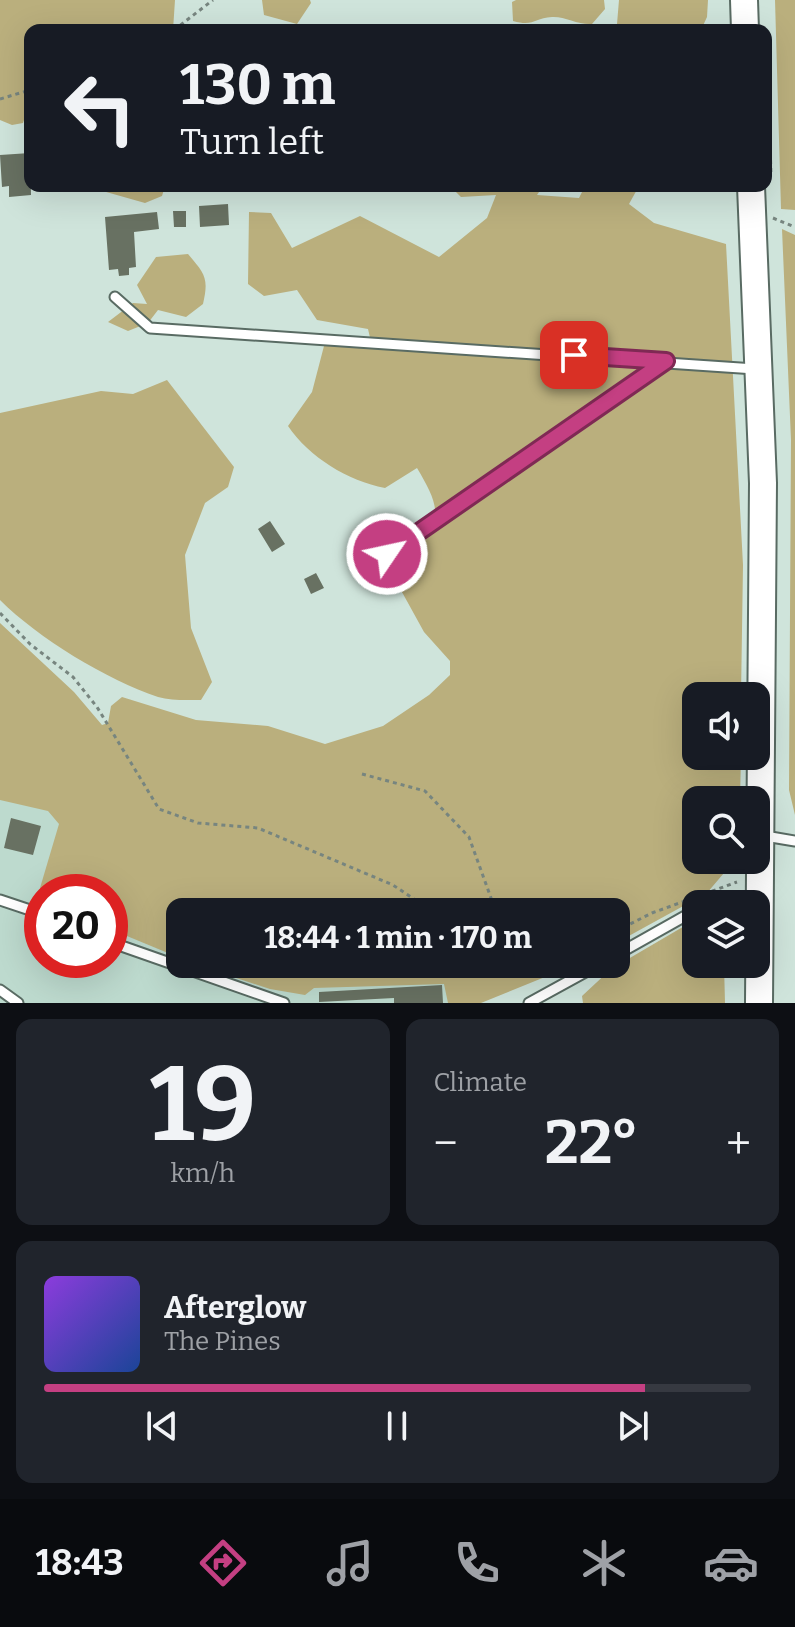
<!DOCTYPE html>
<html lang="en">
<head>
<meta charset="utf-8">
<style>
	body { margin:0; font-family:Bitter,serif; background:#20242c; color:#f1f3f6; height:100vh; display:flex; flex-direction:column; font-size:30px; white-space:nowrap }
	* { box-sizing:border-box; margin:0 }
	p { font-size:26px; color:#9ea1a6 }
	.icon { flex:none; width:44px; height:44px; fill:none; stroke:currentColor; stroke-width:2; stroke-linecap:round; stroke-linejoin:round }
	.map { position:relative; height:1003px; overflow:hidden }
	.side { display:flex; flex-direction:column; gap:16px; padding:16px; background:#0d0f14; flex:1 }
	.side>* { flex:none }
	.banner { position:absolute; left:24px; top:24px; width:748px; height:168px; border-radius:16px; box-shadow:0 8px 32px #0002; background:#171b24; color:#f1f3f6; overflow:hidden }
	.buttons { position:absolute; left:682px; top:682px; display:grid; gap:16px }
	.buttons a { display:grid; place-items:center; width:88px; height:88px; border-radius:16px; background:#171b24; box-shadow:0 8px 32px #0002; font-size:40px }
	.speed { position:absolute; left:24px; top:874px; display:flex; gap:16px; font-size:40px; font-weight:700; text-align:center }
	.speed>* { display:grid; place-content:center; width:104px; height:104px; border-radius:50%; background:#171b24; box-shadow:0 8px 32px #0002; line-height:1 }
	.speed .limit { border:12px solid #d22; background:#fff; color:#111 }
	.pin { position:absolute; display:grid; place-items:center; width:68px; height:68px; color:#fff; margin:-34px; border-radius:16px; box-shadow:0 4px 12px #0006 }
	.me { position:absolute; width:88px; margin:-44px; rotate:56deg; stroke-linejoin:round; filter:drop-shadow(0 0 6px #0008) }
	.turn { display:flex; align-items:center; gap:28px; height:168px; padding:0 24px; font-size:36px }
	.turn .icon { width:104px; height:104px; stroke-width:2.5 }
	.turn b { display:block; font-size:56px; line-height:68px }
	.big { font-size:60px; font-weight:700; line-height:1.1 }
	.side .card { flex:1; display:flex; flex-direction:column; justify-content:center; gap:12px; min-width:0; padding:0 28px; border-radius:16px; background:#20242c }
	.side .dial { align-items:center; gap:0 }
	.dial b { font-size:104px; line-height:1 }
	.song { display:flex; align-items:center; gap:24px }
	.cover { width:96px; height:96px; border-radius:12px; background:linear-gradient(135deg,hsl(270 70% 55%),hsl(220 70% 35%)) }
	.played { height:8px; border-radius:4px; background:linear-gradient(90deg,#c43f82 85%,#363941 85%) }
	.keys { display:flex; justify-content:space-around; direction:ltr }
	.heat { display:flex; justify-content:space-between; align-items:center; font-size:44px; direction:ltr }
	.side .tiles { flex:1; display:grid; gap:16px; grid-template-columns:1fr 1fr }
	.card:last-child { grid-column:span 2 }
	.trip { position:absolute; left:166px; top:898px; width:464px; height:80px; border-radius:16px; background:#171b24; box-shadow:0 8px 32px #0002; font-weight:700; line-height:80px; text-align:center }
	.dock { display:flex; height:128px; justify-content:space-around; align-items:center; background:#090b0e; color:#9ea1a6 }
	.dock .icon { width:56px; height:56px }
	.dock .active { color:#c43f82 }
	.dock b { font-size:36px; color:#f1f3f6 }
	.map>svg:first-child { display:block }
	.built { fill:#bddace }
	.green { fill:#baaf7d }
	.building { fill:#687162 }
	.lines { fill:none; stroke-linecap:round; stroke-linejoin:round }
	.lane-casing { stroke:#596b63; stroke-width:13 }
	.secondary-casing { stroke:#596b63; stroke-width:30 }
	.path { stroke:#77857f; stroke-width:3; stroke-dasharray:4 4; stroke-linecap:butt }
	.lane { stroke:#fff; stroke-width:9 }
	.secondary { stroke:#fff; stroke-width:26 }
	.route-casing { stroke:#7f2954; stroke-width:20 }
	.route { stroke:#c43f82; stroke-width:14 }
</style>
</head>
<body>
<div class="map">
<svg width="795" height="1003" viewBox="0 0 795 1003">
	<rect width="100%" height="100%" fill="#cfe4db"/>
	<!-- built -->
	<path class="built" d="M0 788 75 807 42 892V960H110V920L180 948V964L445 969 451 1003H0Z"/>
	<!-- green -->
	<path class="green" d="M0 0H175L173 30H30V102L23 123 12 125 0 120Z
		M262 0H310L311 3 297 24 264 15Z
		M516 0H604L605 9 592 24C578 25 564 16 552 17 534 18 534 27 513 21L512 2Z
		M619 0H708L707 17 701 30H612L617 24Z
		M775 0H795V210L781 209Z
		M85 186H165L162 196 145 203Z
		M450 186H543L537 195 579 198 585 186H639L629 204 654 223 726 244 743 565 741 696H696V756H741L740 800H696V860H735L707 893 616 943V912H180V958L110 929V892L42 893 40 888 59 824 48 811 0 800V623L74 692 102 725 108 723 111 706 122 697 196 720 268 726 325 744 383 726 429 695 450 675V661L424 632 397 583 404 550C448 526 439 505 417 468L385 488C348 481 309 457 288 426L312 392 324 346 338 338 371 342 368 329 317 320 297 290 264 296 248 284 249 212 271 213 292 248 360 216 439 257 487 218 496 195 461 197Z
		M782 229 795 235V815L789 790 791 440Z
		M188 254C205 274 209 278 203 304L186 317 158 310 148 323 128 331 108 322 133 303 147 304 137 285 156 257Z
		M167 380 234 467 228 487 205 503 185 555 191 628 212 682 201 700C188 700 171 701 158 697 107 680 38 638 0 600V413L101 391 133 394Z
		M693 921 696 923V964H724L725 1003H583L582 996 611 969Z
		M194 964H577L481 1003H448L444 984 314 988 305 995 270 989Z"/>
	<!-- building -->
	<path class="building" d="M30 153 31 195 9 197V186L2 187 0 155Z
		M228 204 229 225 200 227 199 206Z
		M173 211H186V227H174Z
		M157 212 159 229 134 232 136 267 129 268V275L119 276 118 269 109 270 105 217Z
		M270 521 285 544 272 552 258 529Z
		M316 573 324 588 311 594 304 579Z
		M11 818 41 826 33 855 4 848Z
		M442 985 443 1003H394V998L319 1002V992Z"/>
	<g class="lines">
		<!-- lane casing -->
		<g class="lane-casing">
			<path id="lane" d="M115 297 150 328 755 369
				M387 554 666 361
				M765 836 795 841
				M0 900 42 914
				M110 942 284 1003
				M616 955 687 915 696 914
				M0 990 18 1003
				M529 1003 600 964"/>
		</g>
		<!-- secondary casing -->
		<g class="secondary-casing">
			<path id="secondary" d="M744 0 745 30
				M751 186 763 483 759 1003"/>
		</g>
		<!-- path -->
		<path class="path" d="M174 30 213 0
			M767 32 771 176
			M0 99 30 90
			M773 218 795 227
			M0 613 30 644 73 677 97 707 159 809 198 823 258 828 393 885 433 912
			M362 774 425 791 469 837 496 912
			M616 931 652 913 737 882
			M532 964H538"/>
		<!-- lane -->
		<use href="#lane" class="lane"/>
		<!-- secondary -->
		<use href="#secondary" class="secondary"/>
	</g>
	<g class="lines">
		<!-- route casing -->
		<g class="route-casing">
			<path id="route" d="M387 554 666 361 574 355"/>
		</g>
		<!-- route -->
		<use href="#route" class="route"/>
	</g>
</svg>
<div class="buttons">
<a><svg class="icon" aria-label="sound" viewBox="0 0 24 24"><path d="M4 9h4l5-4v14l-5-4H4zM17 9q2 3 0 6"/></svg></a>
<a><svg class="icon" aria-label="search" viewBox="0 0 24 24"><circle cx="10" cy="10" r="6"/><path d="M15 15l6 6"/></svg></a>
<a><svg class="icon" aria-label="layers" viewBox="0 0 24 24"><path d="M12 4l9 5-9 5-9-5zM3 14l9 5 9-5"/></svg></a>
</div>
<div class="speed"><div class="limit">20</div></div>
<div class="pin" style="left:574px;top:355px;background:#d93025"><svg class="icon" aria-label="arrive" viewBox="0 0 24 24"><path d="M6 21V4h12l-3 4 3 4H6"/></svg></div>
<svg class="me" style="left:387px;top:554px" viewBox="-20 -20 40 40"><circle r="17" fill="#c43f82" stroke="#fff" stroke-width="3"/><path d="M0-11L8 9 0 5-8 9z" fill="#fff"/></svg>
<div class="trip">18:44 · 1 min · 170 m</div>
<div class="banner">
<div class="turn"><svg class="icon" aria-label="left" viewBox="0 0 24 24"><path d="M17 20v-9H6M10 6l-5 5 5 5"/></svg><div><b>130 m</b>Turn left</div></div>
</div>
</div>
<section class="side">
<div class="tiles">
<div class="card dial"><b>19</b><p>km/h</p></div>
<div class="card"><p>Climate</p>
<div class="heat"><a>−</a><b class="big">22°</b><a>+</a></div>
</div>
<div class="card">
<div class="song"><i class="cover"></i><div><b>Afterglow</b><p>The Pines</p></div></div>
<div class="played"></div>
<div class="keys"><svg class="icon" aria-label="previous" viewBox="0 0 24 24"><path d="M18 5L8 12l10 7zM5 5v14"/></svg><svg class="icon" aria-label="pause" viewBox="0 0 24 24"><path d="M8 5v14M16 5v14"/></svg><svg class="icon" aria-label="next" viewBox="0 0 24 24"><path d="M6 5l10 7-10 7zM19 5v14"/></svg></div>
</div>
</div>
</section>
<nav class="dock">
<b>18:43</b>
<svg class="icon active" aria-label="directions" viewBox="0 0 24 24"><path d="M12 3l9 9-9 9-9-9zM9 14v-3h6M13 9l2 2-2 2"/></svg>
<svg class="icon" aria-label="music" viewBox="0 0 24 24"><path d="M9 18V5l10-2v13"/><circle cx="6" cy="18" r="3"/><circle cx="16" cy="16" r="3"/></svg>
<svg class="icon" aria-label="phone" viewBox="0 0 24 24"><path d="M5 4h4l2 5-3 2q2 4 5 5l2-3 5 2v4C11 20 4 13 5 4z"/></svg>
<svg class="icon" aria-label="climate" viewBox="0 0 24 24"><path d="M12 3v18M4 7l16 10M4 17L20 7"/></svg>
<svg class="icon" aria-label="car" viewBox="0 0 24 24"><path d="M5 17H2v-5l4-1 3-4h7l3 4 3 1v5h-3M9 17h6M6 11h13"/><circle cx="7" cy="17" r="2"/><circle cx="17" cy="17" r="2"/></svg>
</nav>
</body>
</html>
